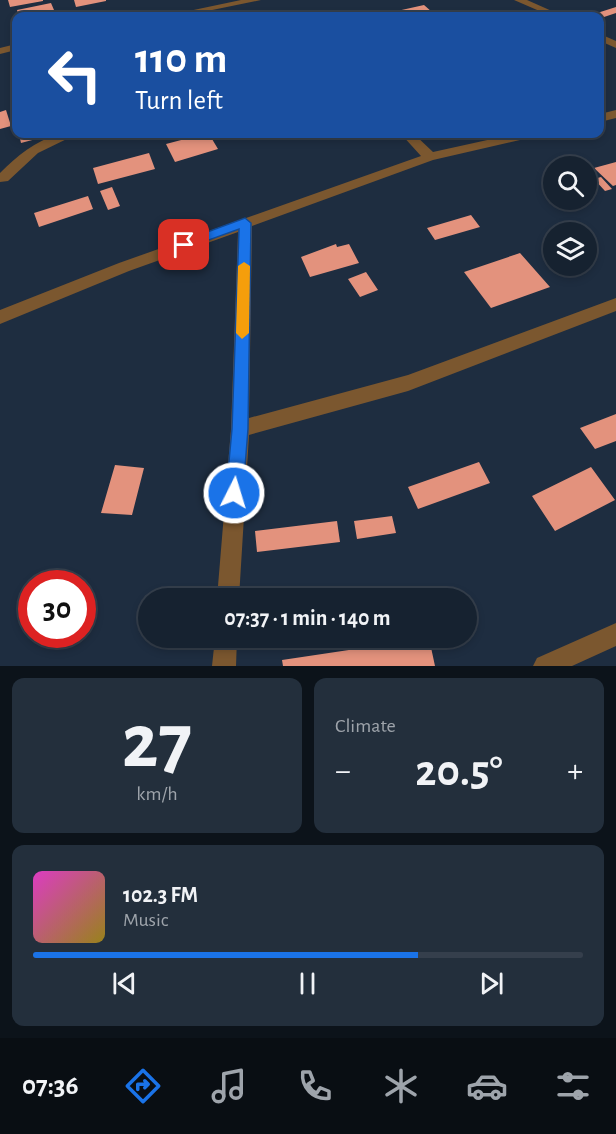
<!DOCTYPE html>
<html lang="en">
<head>
<meta charset="utf-8">
<style>
	body { margin:0; font-family:"Alegreya Sans",sans-serif; background:#232f3c; color:#f1f3f6; height:100vh; display:flex; flex-direction:column; font-size:22px; white-space:nowrap }
	* { box-sizing:border-box; margin:0 }
	p { font-size:20px; color:#9ea4ab }
	.icon { flex:none; width:33px; height:33px; fill:none; stroke:currentColor; stroke-width:2; stroke-linecap:round; stroke-linejoin:round }
	.map { position:relative; height:666px; overflow:hidden }
	.drawer { display:flex; flex-direction:column; gap:12px; padding:12px; background:#0c131a; flex:1 }
	.drawer>* { flex:none }
	.top-card { position:absolute; left:12px; top:12px; width:592px; height:126px; border-radius:12px; box-shadow:0 3px 9px #0003,0 0 0 2px #353f4c; background:#1a4fa0; color:#fff; overflow:hidden }
	.fabs { position:absolute; left:543px; top:156px; display:grid; gap:12px }
	.fabs a { display:grid; place-items:center; width:54px; height:54px; border-radius:50%; background:#162230; box-shadow:0 3px 9px #0003,0 0 0 2px #353f4c; font-size:30px }
	.speed { position:absolute; left:18px; top:570px; display:flex; gap:12px; font-size:30px; font-weight:700; text-align:center }
	.speed>* { display:grid; place-content:center; width:78px; height:78px; border-radius:50%; background:#162230; box-shadow:0 3px 9px #0003,0 0 0 2px #353f4c; line-height:1 }
	.speed .limit { border:9px solid #d22; background:#fff; color:#111 }
	.pin { position:absolute; display:grid; place-items:center; width:51px; height:51px; color:#fff; margin:-26px; border-radius:12px; box-shadow:0 3px 9px #0006 }
	.me { position:absolute; width:66px; margin:-33px; rotate:5deg; stroke-linejoin:round; filter:drop-shadow(0 0 4px #0008) }
	.turn { display:flex; align-items:center; gap:21px; height:126px; padding:0 24px; font-size:27px }
	.turn .icon { width:78px; height:78px; stroke-width:2.5 }
	.turn b { display:block; font-size:42px; line-height:51px }
	.big { font-size:45px; font-weight:700; line-height:1.1 }
	.drawer .tile { flex:1; display:flex; flex-direction:column; justify-content:center; gap:9px; min-width:0; padding:0 21px; border-radius:12px; background:#232f3c }
	.drawer .dial { align-items:center; gap:0 }
	.dial b { font-size:78px; line-height:1 }
	.song { display:flex; align-items:center; gap:18px }
	.cover { width:72px; height:72px; border-radius:9px; background:linear-gradient(135deg,hsl(310 70% 55%),hsl(50 70% 35%)) }
	.played { height:6px; border-radius:3px; background:linear-gradient(90deg,#1a73e8 70%,#353f4c 70%) }
	.keys { display:flex; justify-content:space-around; direction:ltr }
	.heat { display:flex; justify-content:space-between; align-items:center; font-size:33px; direction:ltr }
	.drawer .tiles { flex:1; display:grid; gap:12px; grid-template-columns:1fr 1fr }
	.tile:last-child { grid-column:span 2 }
	.trip { position:absolute; left:138px; top:588px; width:339px; height:60px; border-radius:30px; background:#162230; box-shadow:0 3px 9px #0003,0 0 0 2px #353f4c; font-weight:700; line-height:60px; text-align:center }
	.tab-bar { display:flex; height:96px; justify-content:space-around; align-items:center; background:#090e13; color:#9ea4ab }
	.tab-bar .icon { width:42px; height:42px }
	.tab-bar .on { color:#1a73e8 }
	.tab-bar b { font-size:27px; color:#f1f3f6 }
	.map>svg:first-child { display:block }
	.building { fill:#e3927d }
	.lines { fill:none; stroke-linecap:round; stroke-linejoin:round }
	.minor { fill:#7b572f; fill-rule:evenodd }
	.route { fill:#1a73e8; stroke:#114b97; stroke-width:1.5 }
	.slow { fill:#f59e0b }
</style>
</head>
<body>
<div class="map">
<svg width="616" height="666" viewBox="0 0 616 666">
	<rect width="100%" height="100%" fill="#1e2d40"/>
	<!-- building -->
	<path class="building" d="M8 0H43V1L10 7Z
		M74 0H106V1L76 7Z
		M51 3 54 10 19 16 17 10Z
		M424 5 432 12 403 16 397 11Z
		M616 7V13L601 18 594 14Z
		M6 110 11 126 0 129V112Z
		M19 134H55L21 143Z
		M204 134H209L218 149 175 162 166 144Z
		M149 153 155 169 98 184 93 168Z
		M616 162V185L613 186 594 168Z
		M601 177 612 189 605 191 594 179Z
		M112 187 120 206 108 210 100 191Z
		M88 196 93 209 39 227 34 213Z
		M471 215 480 227 435 240 427 228Z
		M336 244 337 247 349 244 359 263 310 277 301 257Z
		M520 253 550 287 491 308 464 272Z
		M366 272 378 290 360 297 348 279Z
		M616 414V441L595 449 580 428Z
		M479 462 490 483 418 509 408 487Z
		M115 465 144 468 132 515 101 513Z
		M591 467 615 500 555 531 532 496Z
		M392 516 396 533 357 539 354 521Z
		M337 521 340 542 257 552 255 531Z
		M429 638 435 666H283L282 660Z"/>
	<g class="lines">
		<!-- minor -->
		<path class="minor" d="M241 0H261L183 16H165Z
			M514 0H527L563 16H551Z
			M600 34 616 41V48L600 41Z
			M16 44V50L0 54V48Z
			M616 110V118L600 122V114Z
			M59 134H77L38 153 8 181 0 182V173C17 156 35 141 59 134Z
			M401 134H414L433 152 514 134H535L533 137 433 160 252 226 249 418 408 375 616 298V311L408 391 249 435 239 598H217L231 429 238 232 129 271 0 324V310L119 263 421 156Z
			M616 623V646L572 666H533L537 658Z
			M215 638H237L236 666H212Z"/>
	</g>
	<!-- route -->
	<path class="route" d="M245 218 251 223 248 429 243 493 240 499 234 501 228 499 226 493 232 429 239 229 184 249 178 245 180 242Z"/>
	<!-- slow -->
	<path class="slow" d="M244 262 250 266 249 333 242 339 236 333 238 266Z"/>
</svg>
<div class="fabs">
<a><svg class="icon" aria-label="search" viewBox="0 0 24 24"><circle cx="10" cy="10" r="6"/><path d="M15 15l6 6"/></svg></a>
<a><svg class="icon" aria-label="layers" viewBox="0 0 24 24"><path d="M12 4l9 5-9 5-9-5zM3 14l9 5 9-5"/></svg></a>
</div>
<div class="speed"><div class="limit">30</div></div>
<div class="pin" style="left:184px;top:245px;background:#d93025"><svg class="icon" aria-label="arrive" viewBox="0 0 24 24"><path d="M6 21V4h12l-3 4 3 4H6"/></svg></div>
<svg class="me" style="left:234px;top:493px" viewBox="-20 -20 40 40"><circle r="17" fill="#1a73e8" stroke="#fff" stroke-width="3"/><path d="M0-11L8 9 0 5-8 9z" fill="#fff"/></svg>
<div class="trip">07:37 · 1 min · 140 m</div>
<div class="top-card">
<div class="turn"><svg class="icon" aria-label="left" viewBox="0 0 24 24"><path d="M17 20v-9H6M10 6l-5 5 5 5"/></svg><div><b>110 m</b>Turn left</div></div>
</div>
</div>
<section class="drawer">
<div class="tiles">
<div class="tile dial"><b>27</b><p>km/h</p></div>
<div class="tile"><p>Climate</p>
<div class="heat"><a>−</a><b class="big">20.5°</b><a>+</a></div>
</div>
<div class="tile">
<div class="song"><i class="cover"></i><div><b>102.3 FM</b><p>Music</p></div></div>
<div class="played"></div>
<div class="keys"><svg class="icon" aria-label="previous" viewBox="0 0 24 24"><path d="M18 5L8 12l10 7zM5 5v14"/></svg><svg class="icon" aria-label="pause" viewBox="0 0 24 24"><path d="M8 5v14M16 5v14"/></svg><svg class="icon" aria-label="next" viewBox="0 0 24 24"><path d="M6 5l10 7-10 7zM19 5v14"/></svg></div>
</div>
</div>
</section>
<nav class="tab-bar">
<b>07:36</b>
<svg class="icon on" aria-label="directions" viewBox="0 0 24 24"><path d="M12 3l9 9-9 9-9-9zM9 14v-3h6M13 9l2 2-2 2"/></svg>
<svg class="icon" aria-label="music" viewBox="0 0 24 24"><path d="M9 18V5l10-2v13"/><circle cx="6" cy="18" r="3"/><circle cx="16" cy="16" r="3"/></svg>
<svg class="icon" aria-label="phone" viewBox="0 0 24 24"><path d="M5 4h4l2 5-3 2q2 4 5 5l2-3 5 2v4C11 20 4 13 5 4z"/></svg>
<svg class="icon" aria-label="climate" viewBox="0 0 24 24"><path d="M12 3v18M4 7l16 10M4 17L20 7"/></svg>
<svg class="icon" aria-label="car" viewBox="0 0 24 24"><path d="M5 17H2v-5l4-1 3-4h7l3 4 3 1v5h-3M9 17h6M6 11h13"/><circle cx="7" cy="17" r="2"/><circle cx="17" cy="17" r="2"/></svg>
<svg class="icon" aria-label="filters" viewBox="0 0 24 24"><path d="M4 7h16M4 17h16"/><circle cx="9" cy="7" r="2"/><circle cx="15" cy="17" r="2"/></svg>
</nav>
</body>
</html>
